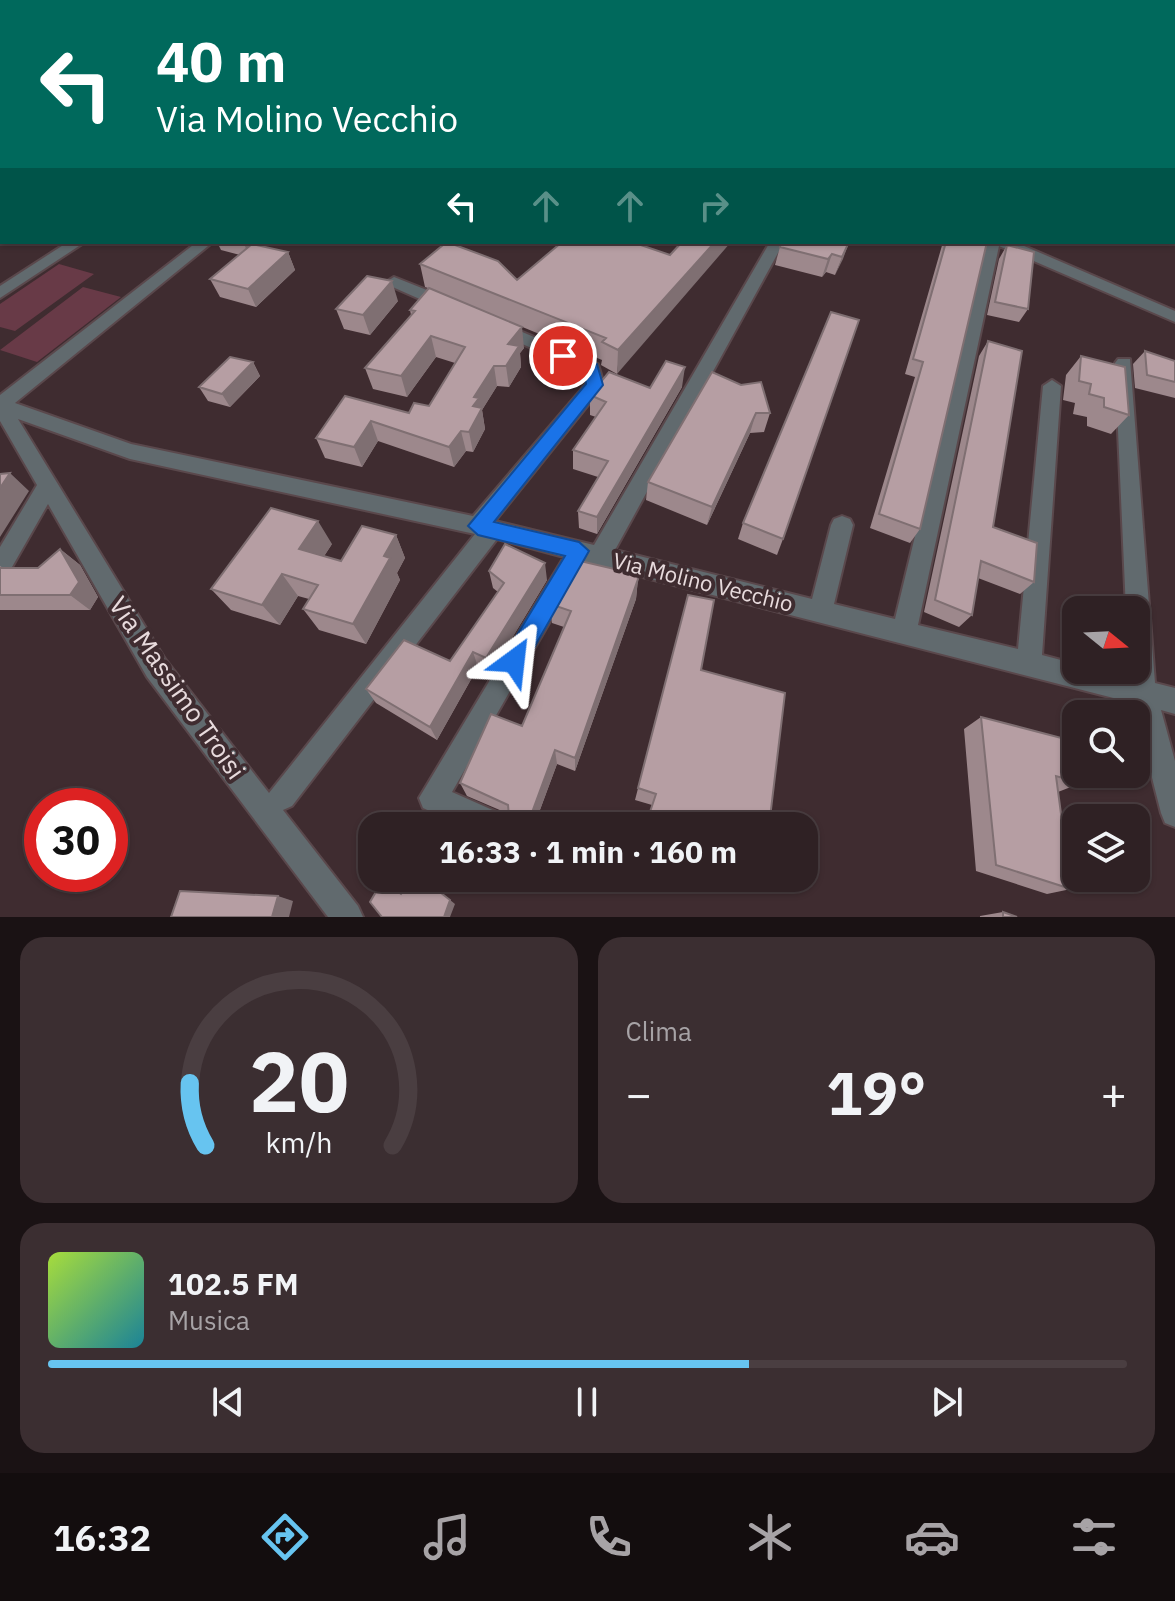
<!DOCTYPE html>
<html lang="it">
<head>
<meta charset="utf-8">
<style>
	body { margin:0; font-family:"IBM Plex Sans",sans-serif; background:#3b2e31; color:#f1f3f6; height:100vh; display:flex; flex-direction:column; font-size:30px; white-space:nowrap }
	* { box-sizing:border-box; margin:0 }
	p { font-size:26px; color:#a7a3a6 }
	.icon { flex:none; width:44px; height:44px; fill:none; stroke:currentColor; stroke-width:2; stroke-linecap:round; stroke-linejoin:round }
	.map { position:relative; height:917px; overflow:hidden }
	.side { display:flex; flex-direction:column; gap:20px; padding:20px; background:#1a1214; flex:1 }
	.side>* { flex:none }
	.banner { position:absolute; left:0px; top:0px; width:1176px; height:244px; box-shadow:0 2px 6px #0004,0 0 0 2px #4a3e41; background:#00695c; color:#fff; overflow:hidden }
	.needle { width:52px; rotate:108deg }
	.buttons { position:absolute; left:1062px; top:596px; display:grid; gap:16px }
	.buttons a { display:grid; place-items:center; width:88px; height:88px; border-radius:16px; background:#2f2124; box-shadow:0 2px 6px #0004,0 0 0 2px #4a3e41; font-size:40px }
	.speed { position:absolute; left:24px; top:788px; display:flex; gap:16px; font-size:40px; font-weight:700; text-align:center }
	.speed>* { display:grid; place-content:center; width:104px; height:104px; border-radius:50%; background:#2f2124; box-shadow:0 2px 6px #0004,0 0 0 2px #4a3e41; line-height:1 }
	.speed .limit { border:12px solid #d22; background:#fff; color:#111 }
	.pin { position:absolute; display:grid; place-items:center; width:68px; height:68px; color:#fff; margin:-34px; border:4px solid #fff; border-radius:50%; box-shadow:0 2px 8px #0007 }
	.me { position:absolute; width:88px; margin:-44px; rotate:30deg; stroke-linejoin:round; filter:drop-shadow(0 0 6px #0008) }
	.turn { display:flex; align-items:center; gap:28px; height:168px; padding:0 24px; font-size:36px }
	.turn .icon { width:104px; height:104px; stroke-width:2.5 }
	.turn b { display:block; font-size:56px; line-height:68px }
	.lanes { display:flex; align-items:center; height:76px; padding:0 24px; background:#0003; justify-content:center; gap:40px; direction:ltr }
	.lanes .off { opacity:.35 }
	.big { font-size:60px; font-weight:700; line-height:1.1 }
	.side .widget { flex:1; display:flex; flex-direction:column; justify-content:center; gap:12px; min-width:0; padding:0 28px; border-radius:24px; background:#3b2e31 }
	.side .dial { align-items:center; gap:0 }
	.dial svg { height:208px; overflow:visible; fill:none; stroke:#4a3e41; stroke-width:7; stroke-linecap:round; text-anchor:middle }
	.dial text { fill:#f1f3f6; stroke:none }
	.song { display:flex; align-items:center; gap:24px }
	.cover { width:96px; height:96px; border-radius:12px; background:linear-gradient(135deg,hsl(80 70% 55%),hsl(190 70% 35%)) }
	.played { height:8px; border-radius:4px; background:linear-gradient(90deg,#67c4f0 65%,#4a3e41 65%) }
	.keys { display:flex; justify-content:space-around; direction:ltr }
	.heat { display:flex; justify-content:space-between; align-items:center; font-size:44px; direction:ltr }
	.side .tiles { flex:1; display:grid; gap:20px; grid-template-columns:1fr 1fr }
	.widget:last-child { grid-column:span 2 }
	.trip { position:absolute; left:358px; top:812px; width:460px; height:80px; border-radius:24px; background:#2f2124; box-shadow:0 2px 6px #0004,0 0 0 2px #4a3e41; font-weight:700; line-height:80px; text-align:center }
	.dock { display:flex; height:128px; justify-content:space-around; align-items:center; background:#130d0e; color:#a7a3a6 }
	.dock .icon { width:56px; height:56px }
	.dock .on { color:#67c4f0 }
	.dock b { font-size:36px; color:#f1f3f6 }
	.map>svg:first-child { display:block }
	.green { fill:#683a47 }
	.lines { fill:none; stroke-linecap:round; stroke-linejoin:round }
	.minor-casing { stroke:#5a484c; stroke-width:4 }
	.minor { fill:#616a6e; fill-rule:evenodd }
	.wall { fill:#9d888c }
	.shaded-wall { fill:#7f6f72 }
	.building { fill:#b69ea3; stroke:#7f6f72; stroke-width:2 }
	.route { fill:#1a73e8; stroke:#114b97; stroke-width:2 }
	.labels { text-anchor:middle; stroke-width:8; stroke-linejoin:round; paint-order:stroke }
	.street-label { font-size:22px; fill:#e8dbdd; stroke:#3f2c30 }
	.near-street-label { font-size:26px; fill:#e8dbdd; stroke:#3f2c30 }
</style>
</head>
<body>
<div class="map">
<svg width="1175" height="917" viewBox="0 0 1175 917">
	<rect width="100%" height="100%" fill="#3f2c30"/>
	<!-- green -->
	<path class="green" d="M59 264 94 274 15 331 0 327V304Z
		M83 287 121 297 37 362 0 350Z"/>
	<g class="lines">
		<!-- minor casing -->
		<g class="minor-casing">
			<path id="minor" d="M2 130V138L0 139V131Z
				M0 197H2L0 206Z
				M68 242H85L0 298V286Z
				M197 242H213L15 403 131 444 473 516 586 384 584 371 495 332V324L501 323 598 364 604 385 495 521 594 545 770 242H784L615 550 812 599 831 525 834 519 842 516 850 519 853 525 834 604 895 619 986 242H1015L1175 311V322L999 246 918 625 1018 649 1043 386 1052 380 1061 386 1042 655 1076 664V670H1102L1129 677V670H1136V610H1126L1115 363 1118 359H1130L1155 683 1175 688V714L1161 710 1175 761V827L1165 823 1161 813 1133 703 584 562 452 792 506 816 511 826H463L423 808 419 798 564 557 497 539 292 806 283 810 358 906 363 917H328L147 677 48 504 8 574 0 577V547L37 485 0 421V395ZM18 419 130 459 475 534 269 793 165 659Z
				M394 277 452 300 454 304 446 309 440 308 388 285 386 282Z"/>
		</g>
		<!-- minor -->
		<use href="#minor" class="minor"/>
	</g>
	<!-- wall -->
	<path class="wall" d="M217 242H266L261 246 288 252 295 270 256 307 220 297 210 279 240 255 221 250Z
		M632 242 617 374 601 365 602 360 501 318 524 348 520 353 521 367 509 387 497 386 482 410 485 429 473 452 466 451 454 467 378 441 362 467 325 458 316 438 345 396 409 413 429 406 455 363 436 357 407 397 373 389 365 368 411 315 410 310 428 288 425 287 420 264 517 280 575 245Z
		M849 242 835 275 826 272 822 277 775 265 780 247Z
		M943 242H987L920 529 910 543 870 528 915 377 905 374Z
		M1007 245 1028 309 1019 322 987 315 999 259Z
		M398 301 370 335 344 329 336 309Z
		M988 341 993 527 1034 582 1020 594 978 578 972 615 959 627 924 612 979 356Z
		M1145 351 1175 361V398L1135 388 1133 364Z
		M1081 356 1129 415 1111 434 1087 426V417L1073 414 1075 403 1063 400 1066 375Z
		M253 362 260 376 230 407 208 401 199 387Z
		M712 372 770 413 764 432 750 433 707 525 646 500 648 482Z
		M682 387 597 534 579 528 578 511 598 477 573 469V450L596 417 590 415V395L650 388Z
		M743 523 783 539 777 555 738 539Z
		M396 535 405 558 397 573 400 580 366 644 319 630 303 609 309 599 298 596 280 625 231 610 211 589 332 544 324 556 341 561Z
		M60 549 80 565 98 597 90 610H0V566L3 568H38Z
		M489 571 547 580 491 673 478 667 437 740 376 703 366 689 450 661 498 592 493 588Z
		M638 579 636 599 575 771 557 764 534 826H499L509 816V814L467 796 460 783 522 726 564 627 552 623 550 604Z
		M688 595 701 670 769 826H663L647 822 652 805 635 800Z
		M981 717 1081 783 1058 792 1071 889 1047 894 976 871 964 729Z
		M501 878H535L530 891Z
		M1003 912 1017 917H980V916Z"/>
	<!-- shaded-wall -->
	<path class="shaded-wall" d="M246 242H266L250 257 244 244Z
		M715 242H731L617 374 618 350Z
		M849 242 843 259 835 275 842 257Z
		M288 252 295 270 256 307 248 289Z
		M832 254 826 272 822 277 828 259Z
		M392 281 398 301 370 335 363 315Z
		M522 327 524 348 520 353 521 367 509 387 506 366 508 344Z
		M431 336 436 357 407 397 401 376Z
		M253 362 260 376 230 407 222 394Z
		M494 366 497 386 482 410 485 429 473 452 469 432 474 397Z
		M685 367 682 387 597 534V517Z
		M756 413 750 433 707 525 712 507Z
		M371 421 378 441 362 467 354 447Z
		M461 431 466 451 454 467 449 447Z
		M10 473 29 491 0 537V488Z
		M318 521 332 544 314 572 299 549Z
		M396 535 405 558 397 573 400 580 366 644 353 624 384 556Z
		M60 549 80 565 98 597 90 610 70 595Z
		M545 563 547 580 491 673 486 658Z
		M282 574 298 596 280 625 262 605Z
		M638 579 636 599 575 771V758Z
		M473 652 478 667 437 740 430 727Z
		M555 750 557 764 534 826H527Z
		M423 878 455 904 450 917H444Z
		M528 878H535L530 891 526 884Z
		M278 896 293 901 289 917H272Z"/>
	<!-- building -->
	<path class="building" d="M562 242 575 245 578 242H632L670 255 682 242H715L618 350 602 342 606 338 420 264 443 245H455L498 261 517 280Z
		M782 242H849L842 257 832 254 828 259 780 247Z
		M946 242H987L920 529 879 514 923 362 913 359Z
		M252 244 288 252 248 289 210 279Z
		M1007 245 1034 252 1028 309 995 302Z
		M367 276 392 281 363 315 336 309Z
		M429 288 522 327 508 344 519 346 506 366H494L474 397 479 398 473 406 482 408 469 432 461 431 449 447 371 421 354 447 316 438 345 396 409 413 414 403 429 406 465 347 431 336 401 376 365 368 415 311 410 310Z
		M831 312 859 320 783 539 743 523Z
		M988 341 1022 351 993 527 1037 543 1034 582 981 561 972 615 935 600Z
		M1145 351 1175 361V382L1147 375Z
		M1081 356 1125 367 1129 415 1104 407V398L1089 394 1091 384 1079 381Z
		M230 357 253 362 222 394 199 387Z
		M666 361 685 367 597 517 578 511 608 461 573 450 606 402 590 395 609 372 650 388Z
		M712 372 741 385 761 382 770 413H756L712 507 648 482Z
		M10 473 0 488V474Z
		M271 508 318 521 299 549 341 561 362 526 396 535 384 556 390 558 353 624 303 609 318 585 282 574 262 605 211 589Z
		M505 544 545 563 486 658 473 652 430 727 366 689 404 640 450 661 504 583 489 571Z
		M60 549 79 582 70 595H0V568H38Z
		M576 560 636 574 638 579 575 758 555 750 527 826H499L502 819 509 816 508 805 460 783 491 714 522 726 571 611 550 604Z
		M688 595 714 600 701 670 785 693 769 826H689L690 821 650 812 656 794 638 788Z
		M981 717 1073 741 1076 758V774H1079L1081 783 1056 776 1071 889 996 865Z
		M415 878H422L450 900 444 917H382L370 902 383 880 401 894Z
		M512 878H528L526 884Z
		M180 891 278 896 272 917H171Z
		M1003 912 1017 917H1003Z"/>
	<!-- sky -->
	<linearGradient id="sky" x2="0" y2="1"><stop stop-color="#23181a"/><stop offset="0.47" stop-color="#524b59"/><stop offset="1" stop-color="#524b59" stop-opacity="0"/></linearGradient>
	<rect width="1175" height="245" fill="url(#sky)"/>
	<!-- route -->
	<path class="route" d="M563 351 597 364 603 385 494 522 579 542 589 551 522 669 514 672 506 669 503 661 506 653 565 556 478 535 468 526 586 384 584 371 558 360V352Z"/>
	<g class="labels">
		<!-- street labels -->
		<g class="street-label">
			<text transform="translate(703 582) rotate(14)" y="8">Via Molino Vecchio</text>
		</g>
		<!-- near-street labels -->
		<g class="near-street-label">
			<text transform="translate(177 688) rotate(55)" y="9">Via Massimo Troisi</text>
		</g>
	</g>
</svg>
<div class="buttons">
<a><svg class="needle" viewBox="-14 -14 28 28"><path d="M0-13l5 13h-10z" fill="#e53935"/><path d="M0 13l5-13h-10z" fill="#a7a3a6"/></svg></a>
<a><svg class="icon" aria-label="search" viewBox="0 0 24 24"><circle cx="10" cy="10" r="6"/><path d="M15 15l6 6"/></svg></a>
<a><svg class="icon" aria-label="layers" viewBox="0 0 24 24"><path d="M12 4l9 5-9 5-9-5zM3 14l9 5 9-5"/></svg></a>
</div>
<div class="speed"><div class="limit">30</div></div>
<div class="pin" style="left:563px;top:356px;background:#d93025"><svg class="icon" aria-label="arrive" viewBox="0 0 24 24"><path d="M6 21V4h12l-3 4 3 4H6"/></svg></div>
<svg class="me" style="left:514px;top:661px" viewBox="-20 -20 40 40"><path d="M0-17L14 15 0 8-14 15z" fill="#1a73e8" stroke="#fff" stroke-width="4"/></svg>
<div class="trip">16:33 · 1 min · 160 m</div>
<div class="banner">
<div class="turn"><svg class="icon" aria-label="left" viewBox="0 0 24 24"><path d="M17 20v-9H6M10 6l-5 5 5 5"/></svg><div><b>40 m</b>Via Molino Vecchio</div></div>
<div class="lanes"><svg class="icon" aria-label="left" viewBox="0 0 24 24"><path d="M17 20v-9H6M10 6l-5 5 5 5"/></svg><svg class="icon off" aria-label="ahead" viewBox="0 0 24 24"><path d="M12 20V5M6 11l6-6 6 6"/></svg><svg class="icon off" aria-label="ahead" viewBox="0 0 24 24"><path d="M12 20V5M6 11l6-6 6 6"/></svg><svg class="icon off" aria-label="right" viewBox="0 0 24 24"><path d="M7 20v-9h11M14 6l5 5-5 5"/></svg></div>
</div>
</div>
<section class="side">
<div class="tiles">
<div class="widget dial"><svg viewBox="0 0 100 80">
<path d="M14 69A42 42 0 1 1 86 69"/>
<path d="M14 69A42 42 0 0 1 8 45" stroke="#67c4f0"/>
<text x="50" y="56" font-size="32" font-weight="700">20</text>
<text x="50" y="72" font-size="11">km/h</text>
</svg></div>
<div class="widget"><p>Clima</p>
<div class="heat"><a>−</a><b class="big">19°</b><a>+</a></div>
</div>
<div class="widget">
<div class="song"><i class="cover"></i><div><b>102.5 FM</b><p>Musica</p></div></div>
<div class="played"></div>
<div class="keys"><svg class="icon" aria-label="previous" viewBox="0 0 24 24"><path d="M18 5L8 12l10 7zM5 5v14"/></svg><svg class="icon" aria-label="pause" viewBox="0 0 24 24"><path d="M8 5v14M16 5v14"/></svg><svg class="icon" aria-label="next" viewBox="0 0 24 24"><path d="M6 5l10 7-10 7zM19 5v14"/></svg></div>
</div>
</div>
</section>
<nav class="dock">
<b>16:32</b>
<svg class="icon on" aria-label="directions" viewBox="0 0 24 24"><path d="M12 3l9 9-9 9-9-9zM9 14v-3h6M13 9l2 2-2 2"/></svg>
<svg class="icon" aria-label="music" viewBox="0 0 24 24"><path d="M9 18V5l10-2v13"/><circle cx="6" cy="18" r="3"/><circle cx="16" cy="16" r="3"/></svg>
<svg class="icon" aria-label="phone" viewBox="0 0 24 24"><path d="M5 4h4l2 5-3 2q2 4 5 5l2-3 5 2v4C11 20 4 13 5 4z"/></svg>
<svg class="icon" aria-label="climate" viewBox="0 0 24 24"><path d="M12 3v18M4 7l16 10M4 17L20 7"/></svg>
<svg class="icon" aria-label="car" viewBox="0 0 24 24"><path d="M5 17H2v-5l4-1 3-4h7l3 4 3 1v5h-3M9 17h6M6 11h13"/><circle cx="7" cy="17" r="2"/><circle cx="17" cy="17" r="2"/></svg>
<svg class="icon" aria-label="filters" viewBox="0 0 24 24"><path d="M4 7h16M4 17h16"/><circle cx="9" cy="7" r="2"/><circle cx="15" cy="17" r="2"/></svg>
</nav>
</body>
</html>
